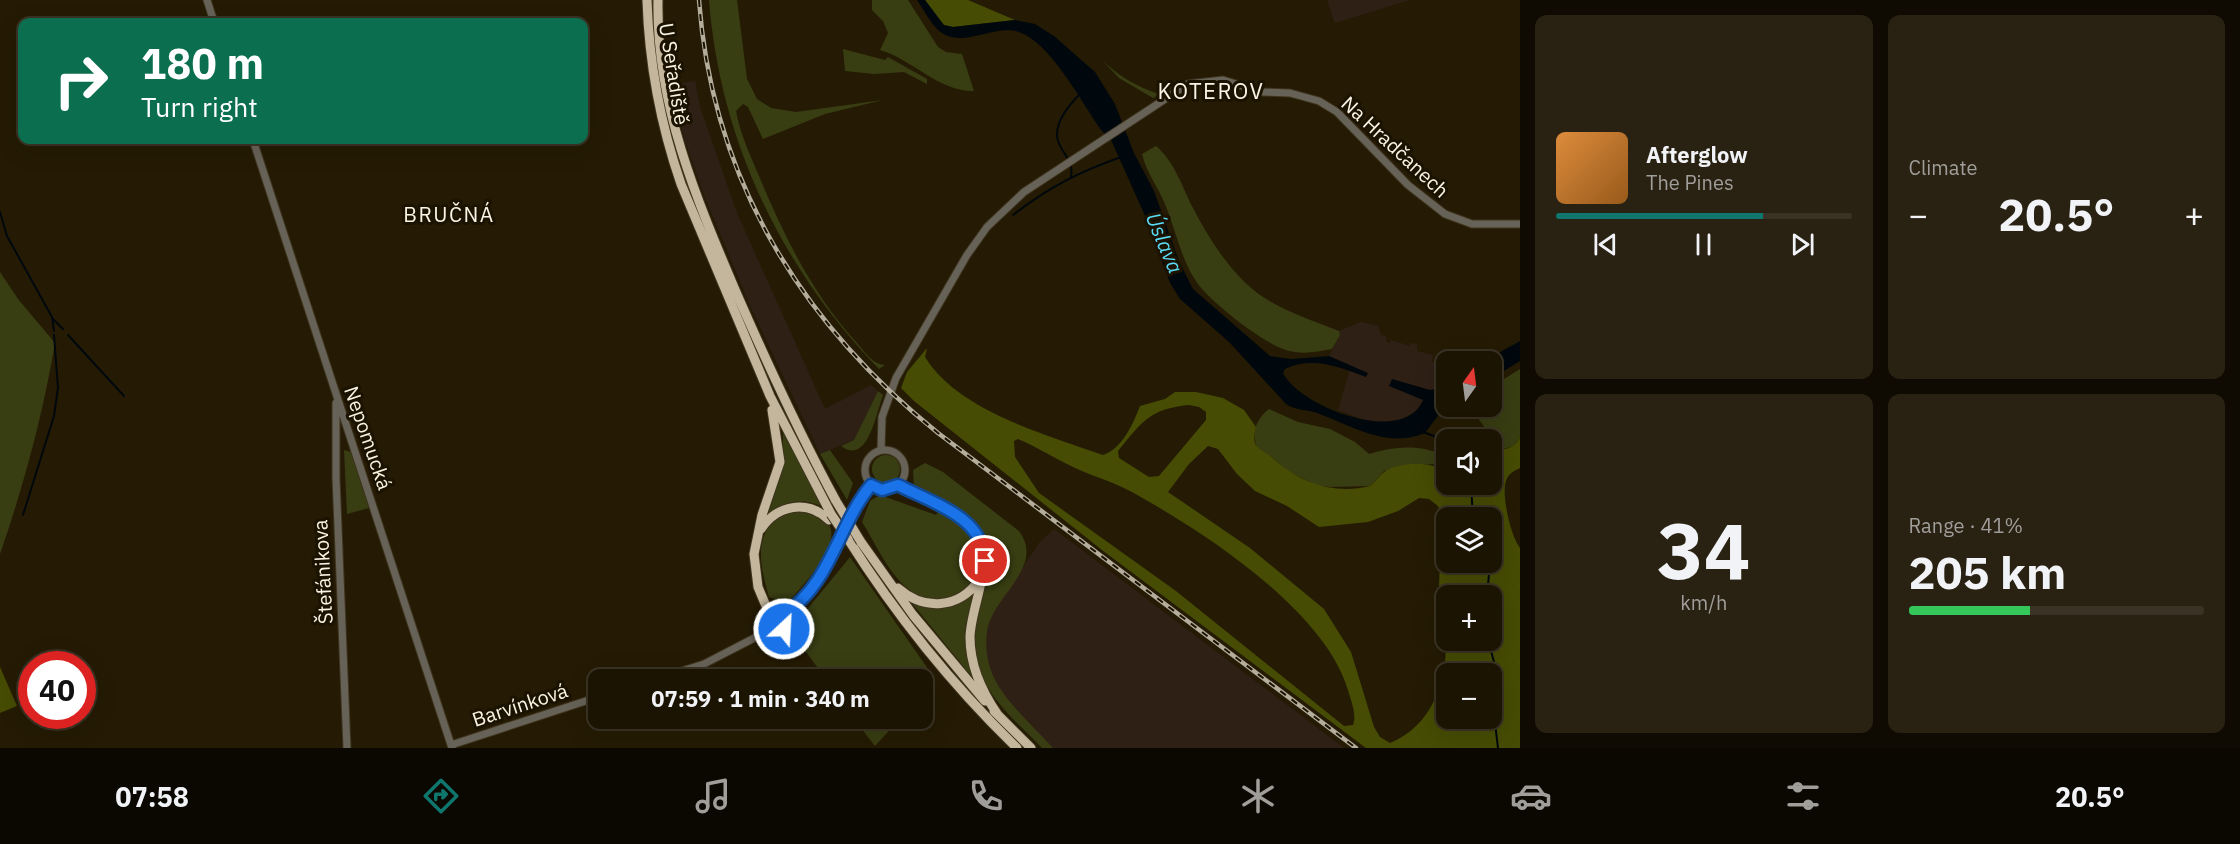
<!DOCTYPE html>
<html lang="en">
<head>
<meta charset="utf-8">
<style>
	body { margin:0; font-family:"IBM Plex Sans",sans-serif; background:#292112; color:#f1f3f6; height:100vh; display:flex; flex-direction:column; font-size:22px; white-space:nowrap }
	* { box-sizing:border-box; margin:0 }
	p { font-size:20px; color:#a09e9a }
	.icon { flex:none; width:33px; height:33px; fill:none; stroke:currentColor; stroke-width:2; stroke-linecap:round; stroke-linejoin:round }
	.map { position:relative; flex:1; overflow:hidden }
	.side { display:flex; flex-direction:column; gap:15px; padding:15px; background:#0f0b02; width:720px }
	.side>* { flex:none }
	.top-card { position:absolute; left:18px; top:18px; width:570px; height:126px; border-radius:12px; box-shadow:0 6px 24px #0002,0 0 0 2px #3a3325; background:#0b6e4f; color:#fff; overflow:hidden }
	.needle { width:39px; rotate:14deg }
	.controls { position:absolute; left:1436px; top:351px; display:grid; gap:12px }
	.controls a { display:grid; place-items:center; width:66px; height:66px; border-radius:12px; background:#1c1403; box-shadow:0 6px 24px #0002,0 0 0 2px #3a3325; font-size:30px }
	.speed { position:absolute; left:18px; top:651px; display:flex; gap:12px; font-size:30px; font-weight:700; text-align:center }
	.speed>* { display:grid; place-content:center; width:78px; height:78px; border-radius:50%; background:#1c1403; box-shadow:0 6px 24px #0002,0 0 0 2px #3a3325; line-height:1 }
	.speed .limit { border:9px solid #d22; background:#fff; color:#111 }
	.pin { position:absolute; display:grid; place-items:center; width:51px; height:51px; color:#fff; margin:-26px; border:3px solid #fff; border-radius:50%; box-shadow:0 2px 6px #0007 }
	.me { position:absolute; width:66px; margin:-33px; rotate:25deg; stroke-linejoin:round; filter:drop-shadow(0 0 4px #0008) }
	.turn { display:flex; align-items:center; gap:21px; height:126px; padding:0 24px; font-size:27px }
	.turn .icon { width:78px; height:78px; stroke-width:2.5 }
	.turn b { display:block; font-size:42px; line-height:51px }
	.big { font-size:45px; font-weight:800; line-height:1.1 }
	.side .widget { flex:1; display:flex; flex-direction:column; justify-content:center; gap:9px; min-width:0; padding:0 21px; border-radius:12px; background:#292112 }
	.side .dial { align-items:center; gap:0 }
	.dial b { font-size:78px; line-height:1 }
	.song { display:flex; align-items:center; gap:18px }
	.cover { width:72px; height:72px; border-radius:9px; background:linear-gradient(135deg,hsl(30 70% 55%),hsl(30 70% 35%)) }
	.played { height:6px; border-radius:3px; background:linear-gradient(90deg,#0f766e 70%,#3a3325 70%) }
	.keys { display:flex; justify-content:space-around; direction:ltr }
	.heat { display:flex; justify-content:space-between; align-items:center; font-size:33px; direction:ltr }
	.charge { height:9px; border-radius:4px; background:linear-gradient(90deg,#34c759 41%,#3a3325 0) }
	.side .tiles { flex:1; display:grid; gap:15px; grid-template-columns:repeat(2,1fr) }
	.trip { position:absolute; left:588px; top:669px; width:345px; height:60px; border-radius:12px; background:#1c1403; box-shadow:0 6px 24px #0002,0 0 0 2px #3a3325; font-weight:800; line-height:60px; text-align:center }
	.tab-bar { display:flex; height:96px; justify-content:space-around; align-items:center; background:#0b0801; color:#a09e9a }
	.tab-bar .icon { width:42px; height:42px }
	.tab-bar .selected { color:#0f766e }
	.tab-bar b { font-size:27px; color:#f1f3f6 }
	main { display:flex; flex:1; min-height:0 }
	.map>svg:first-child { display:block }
	.industrial { fill:#2f2016 }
	.green { fill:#383d12 }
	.forest { fill:#464c03; fill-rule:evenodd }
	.water { fill:#00080d }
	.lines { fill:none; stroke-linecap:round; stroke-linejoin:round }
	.stream { stroke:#00080d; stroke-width:2 }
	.tertiary-casing { stroke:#3f351f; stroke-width:9 }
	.trunk-casing { stroke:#3f351f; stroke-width:11 }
	.tertiary { stroke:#676257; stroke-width:7 }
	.trunk { stroke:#c3b69c; stroke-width:9 }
	.rail-casing { stroke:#b4ad9c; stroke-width:4.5 }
	.rail { stroke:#1b1200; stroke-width:2; stroke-dasharray:7; stroke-linecap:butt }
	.trunk-bridge-casing { stroke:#3f351f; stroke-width:11; stroke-linecap:butt }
	.trunk-bridge { stroke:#c3b69c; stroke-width:9 }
	.route-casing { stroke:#114b97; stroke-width:15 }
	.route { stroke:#1a73e8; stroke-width:10 }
	.labels { text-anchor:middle; stroke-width:6; stroke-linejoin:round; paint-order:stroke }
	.street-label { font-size:20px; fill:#faf4e6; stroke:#1b1200 }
	.neighbourhood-label { font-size:21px; letter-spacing:1.5px; fill:#faf4e6; stroke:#1b1200 }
	.water-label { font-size:21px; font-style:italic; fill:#5adcf7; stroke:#1b1200 }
	.quarter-label { font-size:22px; letter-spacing:1.5px; fill:#faf4e6; stroke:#1b1200 }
</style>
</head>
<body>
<main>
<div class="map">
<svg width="1520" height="748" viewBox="0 0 1520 748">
	<rect width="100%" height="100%" fill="#251b04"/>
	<!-- industrial -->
	<path class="industrial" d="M1327 0H1410L1335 23Z
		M695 81 700 107 737 213 825 409 871 385 878 391 854 440 820 454 751 308 704 195 685 141 677 110 675 84Z
		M1361 322 1378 326 1381 335 1386 336V342L1390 343 1391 340 1410 346 1411 343 1417 344V351L1433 355 1432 362H1439L1437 389 1423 400 1416 412 1399 420 1373 423 1338 410 1351 366 1329 356 1340 335 1339 331Z
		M1054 529 1344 748H1045L987 678 985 624 1039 543Z"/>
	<!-- green -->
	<path class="green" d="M709 0H737L747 79 757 99 771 108 796 112 883 100 825 114 763 139 748 107 743 104 736 111C740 133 750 155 759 176 784 236 813 295 857 343 865 352 872 364 885 365L879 369C781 268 720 140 709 0Z
		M872 0H908L938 47 946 52 962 54 974 91C939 92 912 59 880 50L888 33 883 21 872 10Z
		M843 49 885 60 888 57 927 79V84L904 72 874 74 845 71Z
		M1100 58C1118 76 1135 86 1159 94L1165 84 1173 87 1153 98 1119 78Z
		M1156 146C1175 162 1182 187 1193 208 1209 239 1231 274 1260 295 1283 311 1313 321 1339 331L1340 335 1332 349C1317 352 1301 355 1286 350 1263 343 1213 304 1198 284 1181 261 1176 230 1165 204 1158 187 1146 172 1142 154Z
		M0 272 18 299 55 343C43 414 24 485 0 554Z
		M1520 369V437C1515 449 1503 449 1491 451V440H1455C1463 433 1474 439 1485 428L1470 407 1491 406V387Z
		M878 391 883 395C876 413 868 466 841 446L854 440Z
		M1269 409 1298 422 1330 429 1355 442 1369 454C1395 446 1420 444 1446 456V471L1436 464 1397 467 1384 471 1370 486 1330 487 1316 485 1287 471 1272 457 1258 450C1251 434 1255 420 1269 409Z
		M783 433 823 507C803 497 785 501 768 514L783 469Z
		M344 450 351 452 369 508 347 514Z
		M830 450 853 483 847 500 820 454Z
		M872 469a14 14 0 1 1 28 0a14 14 0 1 1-28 0Z
		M925 463 943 472 1019 531C1046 567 992 596 987 632 985 646 987 661 992 673 1001 698 1035 728 1053 748H1042C1018 723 984 696 977 660 965 610 1014 553 970 517 954 503 932 495 914 486L913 470Z
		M880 495 936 515 938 512C1022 532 962 638 907 588 886 570 875 542 862 522L870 501Z
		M801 509C809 513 822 516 827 522 845 542 804 584 791 599L786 603 769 597C757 556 752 521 801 509Z
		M850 557 935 679 923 693 922 680 826 679 795 637 796 623Z
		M974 593 969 614 976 682 911 602C934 612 955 611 974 593Z
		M854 719H900L875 746Z"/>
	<!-- forest -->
	<path class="forest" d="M925 0H968L1015 20 953 27 943 25Z
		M927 348 925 357C958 411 1047 435 1103 455 1122 449 1133 424 1140 406L1165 399 1175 392H1196L1223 398 1244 410 1256 427C1250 451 1261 447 1274 459 1300 483 1335 495 1370 486 1375 482 1381 473 1387 470 1404 462 1431 462 1446 471V484H1491V451C1503 450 1515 449 1520 437V468C1514 471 1508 474 1506 481 1501 495 1511 537 1520 548V748H1366L1102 550 914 401 901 388 907 372ZM1189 405 1199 407 1206 412V420L1159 476 1149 477 1119 458 1118 451C1142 422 1149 409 1189 405ZM1018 439C1035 446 1051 456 1067 464 1087 475 1110 480 1130 491 1201 530 1324 609 1348 690 1351 701 1357 714 1353 725L1344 726 1176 591 1039 493 1015 457 1014 441ZM1208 446 1218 449 1237 474 1255 491 1287 506 1319 527 1368 522 1398 511 1419 498 1429 499 1438 506C1445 533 1439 562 1439 589 1439 608 1446 626 1446 645 1446 685 1430 727 1390 743L1380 737 1374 727 1351 652 1324 609 1250 548 1168 492 1189 464ZM1446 518H1491V562H1446ZM1446 596H1491V640H1446ZM1446 674H1491V718H1446Z
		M0 667 17 706 0 713Z"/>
	<!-- water -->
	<path class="water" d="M917 0H925L944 25 953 27 1015 20 1035 24 1054 36 1095 72 1115 104 1134 153 1154 191 1179 261 1193 289 1270 356 1291 359 1329 356 1368 373 1366 377C1339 367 1313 356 1285 369L1283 373C1300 407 1404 447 1423 400L1389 386 1392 379 1430 390 1446 386V406L1455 407 1443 409 1425 433C1386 449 1353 426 1317 413 1306 409 1296 411 1286 404L1229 342 1180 299 1170 283 1146 218 1111 140 1101 130C1082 103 1050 42 1019 32 993 23 962 51 938 30 930 22 923 9 917 0Z
		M1520 341V361L1491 379V362L1484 361Z"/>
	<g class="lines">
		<!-- stream -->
		<path class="stream" d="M1071 177C1074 161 1063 155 1058 141 1053 124 1069 105 1080 94
			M0 212 7 236 52 317 54 331
			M1013 215C1049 187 1079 172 1121 157
			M52 318 63 329
			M68 335 124 396
			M1423 432 1434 436 1446 450
			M1471 484 1473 518
			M23 515 54 416 58 388 54 335
			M1483 562 1489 574 1487 596
			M1488 640 1496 669 1493 706 1498 748"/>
		<!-- tertiary casing -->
		<g class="tertiary-casing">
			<path id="tertiary" d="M207 0 214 22
				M253 140 452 748
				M336 403V478L347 748
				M865 470a20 20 0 1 1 40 0a20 20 0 1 1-40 0Z
				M881 450 882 417 896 378 967 255 987 227 1024 192 1188 84 1223 80 1262 92 1290 93 1319 101 1337 112 1408 185 1445 214 1472 224H1520
				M777 609 784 613 785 624 781 634 772 637 766 632C763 622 766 611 777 609Z
				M784 613C831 585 838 525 871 485
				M653 680 704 664 766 632
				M451 745 598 697"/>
		</g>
		<!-- trunk casing -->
		<g class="trunk-casing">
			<path id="trunk" d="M647 0C649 64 660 123 681 184L770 396 831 514
				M658 0C656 104 696 198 736 292 767 363 799 433 836 501
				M898 485C921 497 953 507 971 526 1000 556 971 601 970 637 970 665 982 692 998 715
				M761 529C777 505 807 499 829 520
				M848 539C896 615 952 685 1017 748
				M861 542 913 615 985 701
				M898 588C924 611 959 609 979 580
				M769 613 758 587 754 554 762 515 780 462 772 410
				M994 711 1031 748"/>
		</g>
		<!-- tertiary -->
		<use href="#tertiary" class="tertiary"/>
		<!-- trunk -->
		<use href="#trunk" class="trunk"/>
		<!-- rail casing -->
		<g class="rail-casing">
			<path id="rail" d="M699 0C712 178 801 323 938 433L1356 748"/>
		</g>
		<!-- rail -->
		<use href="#rail" class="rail"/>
		<!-- trunk-bridge casing -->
		<g class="trunk-bridge-casing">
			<path id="trunk-bridge" d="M836 501 861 542
				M831 514 848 539"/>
		</g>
		<!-- trunk-bridge -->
		<use href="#trunk-bridge" class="trunk-bridge"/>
	</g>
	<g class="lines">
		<!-- route casing -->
		<g class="route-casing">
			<path id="route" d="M784 629V614C831 584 838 525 871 485L882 490 898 485C932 503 983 516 985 561"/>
		</g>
		<!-- route -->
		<use href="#route" class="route"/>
	</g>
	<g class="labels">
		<!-- street labels -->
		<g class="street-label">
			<text transform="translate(674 74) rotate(81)" y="7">U Seřadiště</text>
			<text transform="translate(1395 147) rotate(43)" y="7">Na Hradčanech</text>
			<text transform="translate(368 438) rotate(71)" y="7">Nepomucká</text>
			<text transform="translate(323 572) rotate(-93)" y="7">Štefánikova</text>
			<text transform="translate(520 705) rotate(-18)" y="7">Barvínková</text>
		</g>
		<!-- neighbourhood labels -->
		<g class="neighbourhood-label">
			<text x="449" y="222">BRUČNÁ</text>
		</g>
		<!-- water labels -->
		<g class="water-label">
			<text transform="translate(1164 243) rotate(67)" y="7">Úslava</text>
		</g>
		<!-- quarter labels -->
		<g class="quarter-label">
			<text x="1211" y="99">KOTEROV</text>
		</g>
	</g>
</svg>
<div class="controls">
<a><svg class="needle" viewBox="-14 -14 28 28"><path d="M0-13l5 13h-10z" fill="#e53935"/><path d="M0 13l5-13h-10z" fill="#a09e9a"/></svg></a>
<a><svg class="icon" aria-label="sound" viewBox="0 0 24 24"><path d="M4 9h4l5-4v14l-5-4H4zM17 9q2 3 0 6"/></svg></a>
<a><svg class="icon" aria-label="layers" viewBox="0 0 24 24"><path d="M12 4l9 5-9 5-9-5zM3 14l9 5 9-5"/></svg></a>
<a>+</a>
<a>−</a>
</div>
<div class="speed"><div class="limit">40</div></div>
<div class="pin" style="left:985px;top:561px;background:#d93025"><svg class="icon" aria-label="arrive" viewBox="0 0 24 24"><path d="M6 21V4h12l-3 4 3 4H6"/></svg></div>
<svg class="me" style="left:784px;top:629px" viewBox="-20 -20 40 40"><circle r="17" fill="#1a73e8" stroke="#fff" stroke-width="3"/><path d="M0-11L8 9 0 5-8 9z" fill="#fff"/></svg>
<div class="trip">07:59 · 1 min · 340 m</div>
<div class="top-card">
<div class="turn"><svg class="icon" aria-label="right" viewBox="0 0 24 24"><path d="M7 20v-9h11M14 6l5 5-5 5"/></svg><div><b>180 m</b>Turn right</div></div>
</div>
</div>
<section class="side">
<div class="tiles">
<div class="widget">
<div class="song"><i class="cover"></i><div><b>Afterglow</b><p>The Pines</p></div></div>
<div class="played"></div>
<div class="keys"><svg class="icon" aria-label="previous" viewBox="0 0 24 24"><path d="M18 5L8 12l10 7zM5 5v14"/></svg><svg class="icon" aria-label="pause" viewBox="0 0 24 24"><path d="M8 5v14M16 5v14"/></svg><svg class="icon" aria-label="next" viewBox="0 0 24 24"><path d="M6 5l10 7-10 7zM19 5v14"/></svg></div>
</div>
<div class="widget"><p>Climate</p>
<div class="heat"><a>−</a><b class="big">20.5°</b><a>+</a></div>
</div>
<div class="widget dial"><b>34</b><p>km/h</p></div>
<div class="widget"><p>Range · 41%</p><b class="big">205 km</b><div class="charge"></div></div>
</div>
</section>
</main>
<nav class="tab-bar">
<b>07:58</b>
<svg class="icon selected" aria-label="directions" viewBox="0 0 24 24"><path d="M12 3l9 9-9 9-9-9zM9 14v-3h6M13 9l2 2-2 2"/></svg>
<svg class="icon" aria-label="music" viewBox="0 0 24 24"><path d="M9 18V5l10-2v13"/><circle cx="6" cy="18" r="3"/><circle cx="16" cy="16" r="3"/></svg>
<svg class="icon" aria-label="phone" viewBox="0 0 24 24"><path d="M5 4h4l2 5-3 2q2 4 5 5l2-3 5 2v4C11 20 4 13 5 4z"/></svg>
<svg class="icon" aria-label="climate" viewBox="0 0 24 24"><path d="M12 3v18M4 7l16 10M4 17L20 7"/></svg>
<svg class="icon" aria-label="car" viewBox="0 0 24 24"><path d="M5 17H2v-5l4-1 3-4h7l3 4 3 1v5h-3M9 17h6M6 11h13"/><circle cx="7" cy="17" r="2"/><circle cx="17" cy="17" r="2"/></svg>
<svg class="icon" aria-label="filters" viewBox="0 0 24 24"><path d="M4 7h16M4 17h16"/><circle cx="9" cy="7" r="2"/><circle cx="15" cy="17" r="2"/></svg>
<b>20.5°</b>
</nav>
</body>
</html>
